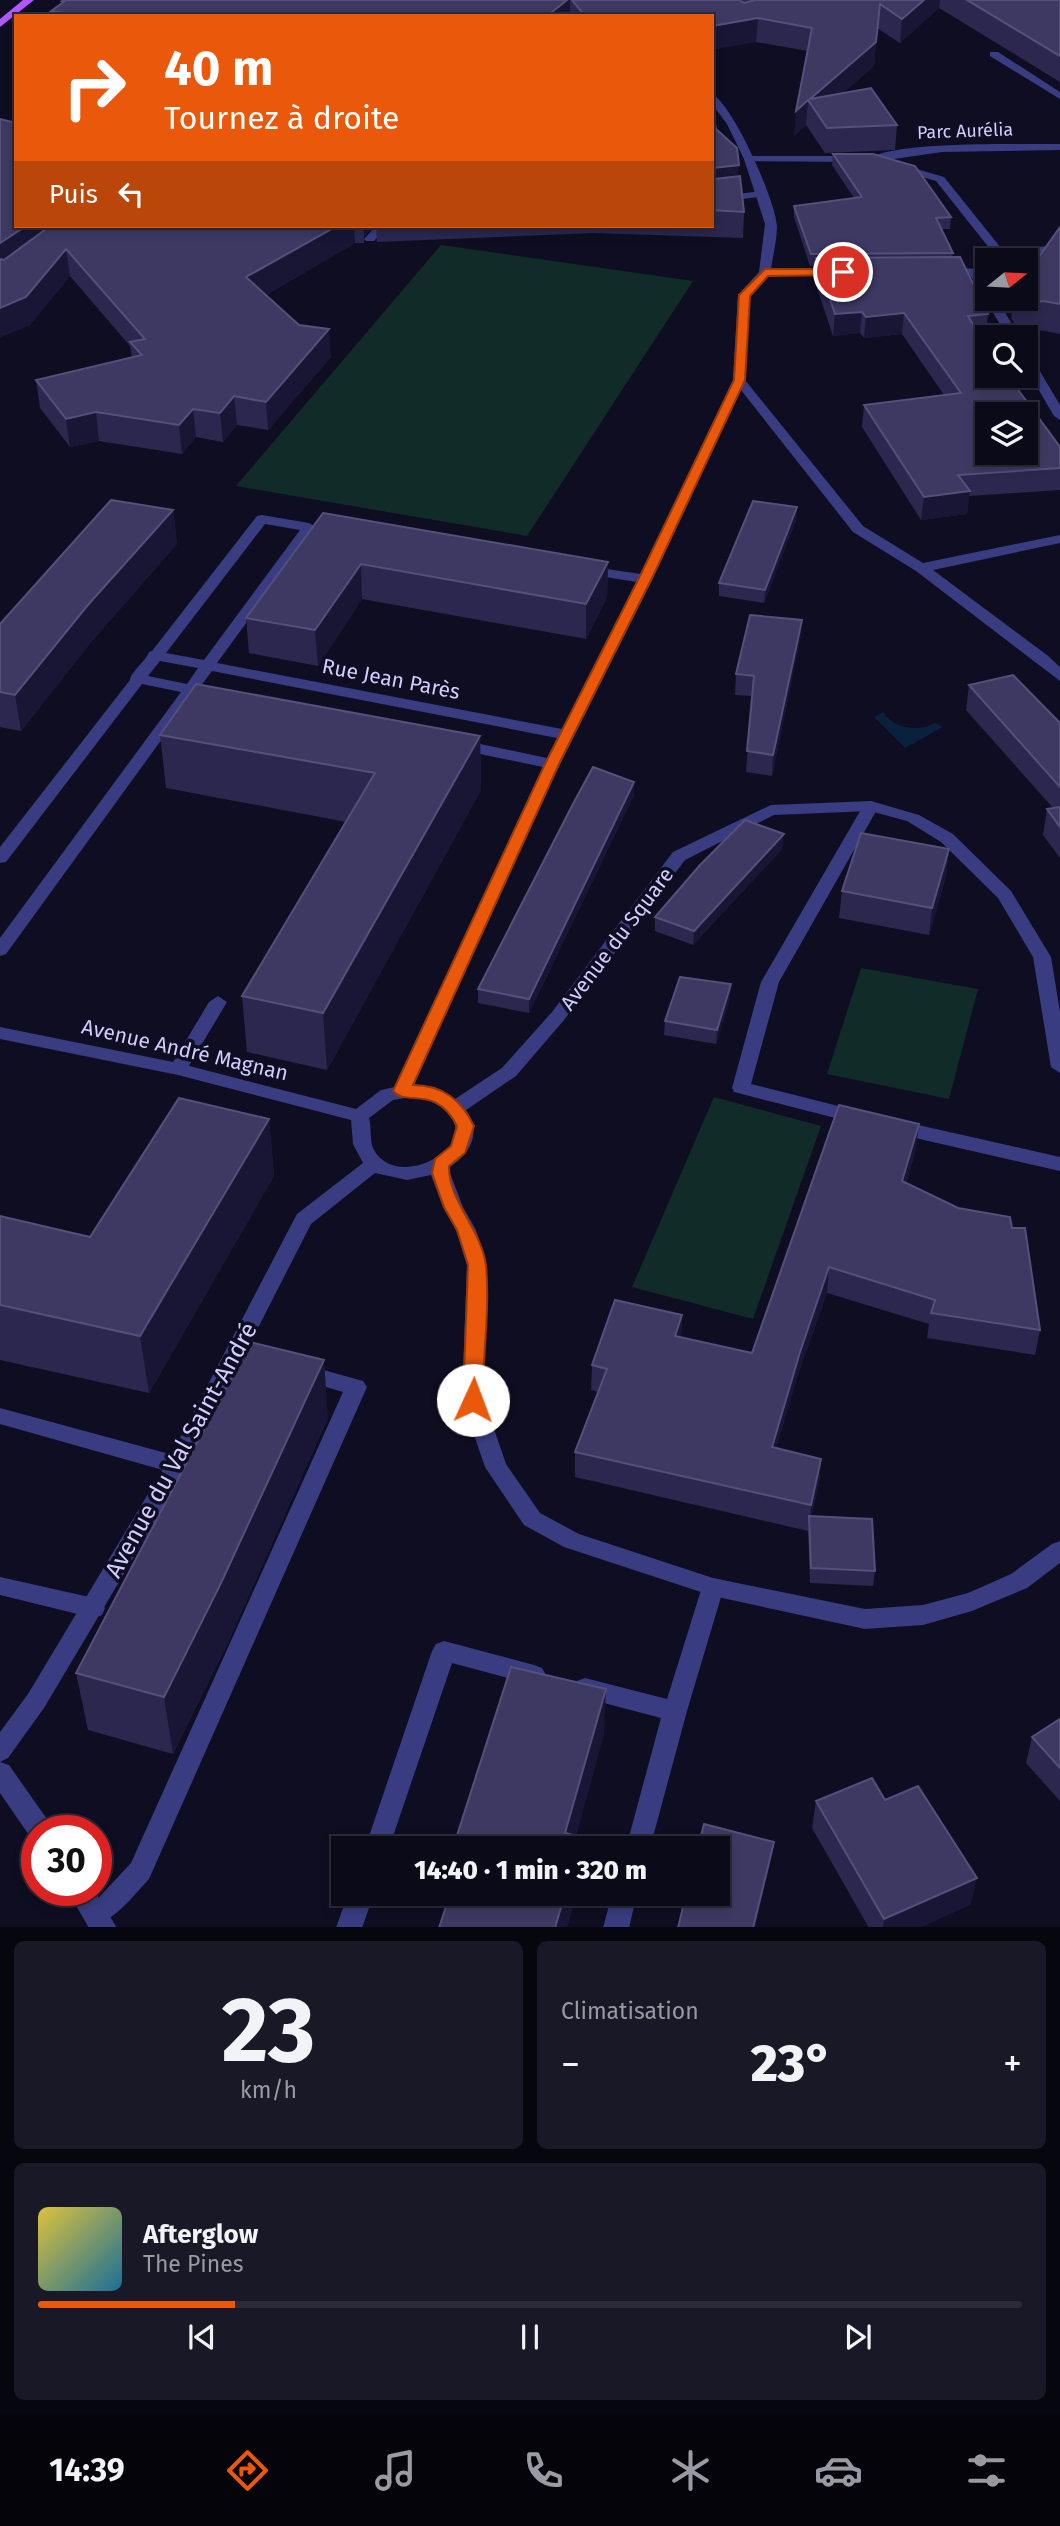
<!DOCTYPE html>
<html lang="fr">
<head>
<meta charset="utf-8">
<style>
	body { margin:0; font-family:"Fira Sans",sans-serif; background:#191826; color:#f1f3f6; height:100vh; display:flex; flex-direction:column; font-size:26px; white-space:nowrap }
	* { box-sizing:border-box; margin:0 }
	p { font-size:23px; color:#9a9aa2 }
	.icon { flex:none; width:38px; height:38px; fill:none; stroke:currentColor; stroke-width:2; stroke-linecap:round; stroke-linejoin:round }
	.map { position:relative; height:1927px; overflow:hidden }
	.side { display:flex; flex-direction:column; gap:14px; padding:14px; background:#06060e; flex:1 }
	.side>* { flex:none }
	.top-card { position:absolute; left:14px; top:14px; width:700px; height:214px; border-radius:0px; box-shadow:0 4px 10px #0003,0 0 0 2px #2b2b38; background:#ea580c; color:#fff; overflow:hidden }
	.needle { width:46px; rotate:72deg }
	.controls { position:absolute; left:975px; top:248px; display:grid; gap:14px }
	.controls a { display:grid; place-items:center; width:63px; height:63px; border-radius:0px; background:#0b0a19; box-shadow:0 4px 10px #0003,0 0 0 2px #2b2b38; font-size:35px }
	.speed { position:absolute; left:21px; top:1815px; display:flex; gap:14px; font-size:35px; font-weight:700; text-align:center }
	.speed>* { display:grid; place-content:center; width:91px; height:91px; border-radius:50%; background:#0b0a19; box-shadow:0 4px 10px #0003,0 0 0 2px #2b2b38; line-height:1 }
	.speed .limit { border:10px solid #d22; background:#fff; color:#111 }
	.pin { position:absolute; display:grid; place-items:center; width:60px; height:60px; color:#fff; margin:-30px; border:4px solid #fff; border-radius:50%; box-shadow:0 2px 7px #0007 }
	.me { position:absolute; width:77px; margin:-38px; rotate:2deg; stroke-linejoin:round; filter:drop-shadow(0 0 5px #0008) }
	.turn { display:flex; align-items:center; gap:24px; height:147px; padding:0 35px; font-size:32px }
	.turn .icon { width:91px; height:91px; stroke-width:2.5 }
	.turn b { display:block; font-size:49px; line-height:60px }
	.then { display:flex; align-items:center; height:66px; padding:0 35px; background:#0003; gap:14px; font-size:26px }
	.big { font-size:52px; font-weight:800; line-height:1.1 }
	.side .widget { flex:1; display:flex; flex-direction:column; justify-content:center; gap:10px; min-width:0; padding:0 24px; border-radius:10px; background:#191826 }
	.side .dial { align-items:center; gap:0 }
	.dial b { font-size:91px; line-height:1 }
	.song { display:flex; align-items:center; gap:21px }
	.cover { width:84px; height:84px; border-radius:10px; background:linear-gradient(135deg,hsl(50 70% 55%),hsl(200 70% 35%)) }
	.played { height:7px; border-radius:4px; background:linear-gradient(90deg,#ea580c 20%,#2b2b38 20%) }
	.keys { display:flex; justify-content:space-around; direction:ltr }
	.heat { display:flex; justify-content:space-between; align-items:center; font-size:38px; direction:ltr }
	.side .tiles { flex:1; display:grid; gap:14px; grid-template-columns:1fr 1fr }
	.widget:last-child { grid-column:span 2 }
	.trip { position:absolute; left:331px; top:1836px; width:399px; height:70px; border-radius:0px; background:#0b0a19; box-shadow:0 4px 10px #0003,0 0 0 2px #2b2b38; font-weight:800; line-height:70px; text-align:center }
	.tabs { display:flex; height:112px; justify-content:space-around; align-items:center; background:#04040a; color:#9a9aa2 }
	.tabs .icon { width:49px; height:49px }
	.tabs .current { color:#ea580c }
	.tabs b { font-size:32px; color:#f1f3f6 }
	.map>svg:first-child { display:block }
	.green { fill:#112b28 }
	.water { fill:#0a213e }
	.lines { fill:none; stroke-linecap:round; stroke-linejoin:round }
	.service { fill:#393c80; fill-rule:evenodd }
	.minor { fill:#393c80; fill-rule:evenodd }
	.primary { fill:#b257fd; fill-rule:evenodd }
	.wall { fill:#2b274f }
	.shaded-wall { fill:#191535 }
	.building { fill:#3d3962; stroke:#54507a; stroke-width:2; fill-rule:evenodd }
	.route { fill:#ea580c; stroke:#983908; stroke-width:2 }
	.labels { text-anchor:middle; stroke-width:7; stroke-linejoin:round; paint-order:stroke }
	.far-street-label { font-size:18px; fill:#d0cefe; stroke:#0f0d21 }
	.street-label { font-size:21px; fill:#d0cefe; stroke:#0f0d21 }
	.near-street-label { font-size:24px; fill:#d0cefe; stroke:#0f0d21 }
</style>
</head>
<body>
<div class="map">
<svg width="1060" height="1928" viewBox="0 0 1060 1928">
	<rect width="100%" height="100%" fill="#0f0d21"/>
	<!-- green -->
	<path class="green" d="M441 245 693 281 527 536 236 486Z
		M861 968 978 989 949 1099 827 1074Z
		M714 1097 821 1126 753 1319 632 1287Z"/>
	<!-- water -->
	<path class="water" d="M883 712C893 729 919 732 935 723L943 727 905 748 874 717Z"/>
	<g class="lines">
		<!-- service -->
		<path class="service" d="M990 52H998L1060 92V99L990 56Z
			M1036 144H1060V150L942 152 873 162 868 159C892 142 1003 144 1036 144Z
			M749 156H854L859 159 854 162 745 161 744 159Z
			M899 164 944 177 1001 248 1060 246V252L994 254 936 181 895 169V165Z
			M762 191 768 194 766 196 712 203V197Z
			M376 226H388L374 241H366L364 239Z
			M871 801 879 806 779 982 751 1084 866 1113 868 1118 866 1123 859 1124 734 1092 732 1088 761 982 863 806Z
			M218 996 227 1002 187 1069 184 1073H172L169 1069 209 1002Z
			M896 1120 1060 1157V1171L889 1132 887 1127 889 1122Z
			M302 1364 363 1381 367 1387 149 1879C135 1894 109 1928 88 1925L84 1917 88 1909 131 1863 343 1392 295 1378 292 1372 295 1366Z
			M0 1408 177 1456 185 1459 188 1465 185 1471 177 1474 0 1424Z
			M0 1577 94 1598 102 1601 105 1608 102 1615 94 1618 0 1595Z
			M713 1578 721 1580 724 1587 687 1711 650 1848H626L661 1718 585 1698 577 1695 573 1688 577 1681 585 1678 667 1699 702 1587 705 1580Z
			M444 1641 534 1665 542 1668 546 1675 542 1682 534 1685 452 1663 389 1848H365L432 1651 436 1644Z
			M348 1894H374L362 1928H336Z
			M612 1894H637L629 1928H603Z"/>
		<!-- minor -->
		<path class="minor" d="M712 94C734 106 775 200 777 226 777 240 773 255 771 269L838 268 844 272 838 276H768L750 296 745 380 863 526 923 563 1060 535V543L933 570 1047 655 1060 667V681L916 571 853 532 741 390 654 576 560 764 414 1084 434 1088 455 1099 502 1068 552 1012 673 852 771 805 871 801 919 815 953 834 1011 891 1051 957 1060 1012V1073L1051 1067 1033 957 998 898 941 842 907 821 870 811 774 815 685 860 564 1020 516 1076 466 1110C482 1132 471 1153 450 1167V1173L463 1207 476 1230 487 1265 484 1400 506 1464 540 1513 579 1534 713 1578 865 1609 923 1605 968 1593 1011 1574 1052 1544 1060 1541V1563L1027 1588 972 1611 923 1625 865 1629 713 1596 564 1547 524 1525 485 1467 462 1400 467 1265 456 1230 443 1207 431 1175 407 1180 375 1173 311 1224 185 1471 44 1708 8 1758 0 1762V1732L28 1694 169 1459 297 1214 363 1163 353 1144 351 1120 178 1075 0 1039V1027L178 1063 356 1109 381 1090 395 1087 543 767 456 749 448 744 456 739 547 758 557 738 212 671 200 687 207 691 204 694 194 695 6 954 0 956V938L181 692 142 684 6 862 0 863V847L130 680C130 673 146 661 149 652L152 651 257 516 262 515 309 523 316 527 217 663 562 729 637 582 586 574 579 570 586 566 641 574 733 380 738 295 759 272 765 224 744 159 727 124 712 104ZM265 524 300 530 204 660 166 653ZM160 661 198 668 187 684 148 676ZM418 1096C513 1129 401 1199 374 1150 369 1141 372 1128 369 1118L393 1100Z
			M943 267 978 269 987 282V296L983 295 970 275 939 273 937 271Z
			M987 296V299H997L1020 338H1008L985 299Z
			M1026 354 1032 358 1060 405V420L1054 416 1026 368Z
			M0 1762 9 1765 49 1822 52 1830H37V1840L31 1838 0 1793Z
			M67 1890H94L117 1928H89Z"/>
		<!-- primary -->
		<path class="primary" d="M23 0H34L0 27V19Z"/>
	</g>
	<!-- wall -->
	<path class="wall" d="M63 0H1060V82L939 8 900 43 877 28 874 66 843 93 897 125 895 150 825 153 806 125 794 136 808 51 756 42 712 16H51V11L62 4V1Z
		M712 108 716 129 738 176 744 212 743 238 593 233 377 242 376 226H712Z
		M0 119 16 226H374L364 236V243H355L266 295 331 357 268 430 237 425 223 442 196 437 182 454 99 441 70 447 40 408 36 380 132 357 130 346 70 276 30 325 0 337Z
		M833 154 951 217 950 229H941L953 253 952 257 988 314 986 335 980 336 987 347 1060 447V490L969 496 967 514 921 520 862 427 864 405 944 395 902 334 864 338 860 333 833 336 814 279 815 266H810L794 217V206L854 198 832 165Z
		M1060 227V334L1039 330 1020 332 1011 318 1014 299H1026Z
		M797 507 796 520 764 603 719 596V583Z
		M173 510 177 544 92 641 21 731 0 727V624Z
		M323 513 608 562 607 597 586 639 362 599 318 666 249 653 246 618Z
		M802 620 800 640 772 776 746 772 752 696 735 695 736 674Z
		M969 685 1060 723V858L1043 835 1047 809 1053 808 966 710Z
		M160 735 480 736 481 790 327 1070 247 1052 242 996 346 822 166 788Z
		M634 782V795L529 1013 478 1003V989Z
		M783 848 693 945 655 931V917Z
		M949 849 946 876 929 935 839 918 842 891Z
		M730 998 716 1044 664 1035 665 1021Z
		M269 1119 274 1176 149 1393 0 1360V1216L90 1237Z
		M916 1149 906 1183 958 1208 1012 1228 1040 1330 1035 1355 927 1338 929 1324 827 1293 797 1377 776 1448 821 1459 819 1484 811 1516 875 1571 873 1586 810 1583 808 1531 575 1477V1452L598 1392 591 1390 592 1365 682 1315 681 1337 752 1353Z
		M328 1418 229 1640 173 1754 88 1730 76 1673Z
		M1060 1719V1801L1026 1763 1032 1737Z
		M885 1800 971 1904 919 1928H869L812 1828 816 1801Z"/>
	<!-- shaded-wall -->
	<path class="shaded-wall" d="M567 0H570V16H547Z
		M924 0H940L939 8 900 43 902 19Z
		M880 4 874 66 818 115 810 99Z
		M758 18 756 42 712 50V26Z
		M808 100 806 125 794 136 796 111Z
		M739 165 737 191 712 194 713 168Z
		M26 226H68L0 273V243Z
		M337 226H354L355 243 248 305 246 277Z
		M363 226H374L364 236Z
		M66 249 70 276 30 325 0 337V308Z
		M862 312 860 333 833 336 835 314Z
		M904 313 902 334 864 338 866 317Z
		M329 329 331 357 268 430 266 402Z
		M234 396 237 425 223 442 220 413Z
		M193 409 196 437 182 454 179 425Z
		M96 412 99 441 70 447 66 419Z
		M970 491 967 514 921 520 924 497Z
		M797 507 796 520 764 603 765 590Z
		M173 510 177 544 92 641 21 731 15 695 87 606Z
		M608 562 607 597 586 639V604Z
		M361 564 362 599 318 666 315 630Z
		M802 620 800 640 772 776 773 755Z
		M480 736 481 790 327 1070 323 1013Z
		M634 782V795L529 1013V999Z
		M784 834 783 848 693 945 694 931Z
		M949 849 946 876 929 935 932 908Z
		M731 984 730 998 716 1044 717 1030Z
		M269 1119 274 1176 149 1393 140 1336Z
		M919 1124 916 1149 899 1206 902 1181Z
		M829 1267 827 1293 797 1377 769 1473 772 1447 800 1352Z
		M682 1315 681 1340 675 1336Z
		M324 1360 328 1418 229 1640 173 1754 164 1697Z
		M821 1459 819 1484 810 1523 811 1505Z
		M606 1689 604 1735 573 1848 565 1833Z
		M774 1842 772 1857 755 1928H753Z
		M977 1878 971 1904 919 1928H883L884 1919Z
		M565 1894H577L567 1928H555Z"/>
	<!-- building -->
	<path class="building" d="M63 0H567L547 16H86L51 11 65 1H62Z
		M572 0H739L744 3 755 0H924L902 19 880 4 876 42 810 99 871 88 897 125 827 128 808 100 796 111 812 28 758 18 712 26V16H638V15L626 16H585Z
		M967 0H1060V56Z
		M712 108 716 129 737 148 739 165 713 168 712 171Z
		M0 119 16 123V226H26L0 243Z
		M833 154H873L915 166 951 217 936 218 953 253 811 254 794 206 862 197Z
		M740 176 744 212 712 210V178L714 179Z
		M50 226H337L246 277 299 325 329 329 266 402 234 396 220 413 193 409 179 425 96 412 66 419 36 380 142 355 130 342 145 339 66 249 26 297 0 308V259L4 260Z
		M1060 227V304L1043 301 1024 303 1022 299H1026V275Z
		M960 257 988 314 968 316 987 347V376H1008L1060 447V468L958 475 970 491 924 497 864 405 961 393 904 313 866 317 862 312 835 314 816 258ZM987 415H1026V453H987Z
		M111 500 173 510 87 606 15 695 0 692V624Z
		M753 501 797 507 765 590 719 583Z
		M323 513 608 562 586 604 361 564 315 630 246 618Z
		M750 615 802 620 773 755 747 751 754 676 736 674Z
		M1013 675 1060 723V787L969 685Z
		M196 684 480 736 323 1013 242 996 375 773 160 735Z
		M593 767 634 782 529 999 478 989 574 802Z
		M1060 807V827L1047 809Z
		M745 820 784 834 694 931 655 917 700 865Z
		M861 833 949 849 932 908 842 891Z
		M680 977 731 984 717 1030 665 1021Z
		M179 1098 269 1119 140 1336 0 1305V1216L90 1237Z
		M839 1105 919 1124 902 1181 958 1208 1010 1217 1012 1228H1025L1040 1330 931 1313 935 1300 829 1267 800 1352 772 1447 821 1459 811 1505 575 1452 607 1369 592 1365 615 1300 682 1315 675 1336 752 1353Z
		M250 1342 324 1360 221 1583 164 1697 76 1673Z
		M809 1516 872 1519 875 1571 811 1568Z
		M511 1667 606 1689 565 1833 581 1837 578 1848H453Z
		M1060 1719V1768L1032 1737Z
		M872 1778 885 1800 918 1786 977 1878 884 1919 816 1801Z
		M704 1824 774 1842 753 1928H678L686 1894H718V1848H698Z
		M450 1894H565L555 1928H439Z"/>
	<!-- route -->
	<path class="route" d="M765 269H843L849 272 843 275 768 276 750 296 745 380 653 576 559 764 413 1085C443 1085 461 1100 474 1126L465 1153 449 1166C448 1201 482 1230 486 1266 490 1306 483 1359 482 1400L473 1408 463 1400 468 1265 457 1230 444 1207 432 1173 435 1159 451 1146 457 1126C436 1084 406 1107 393 1091L545 764 640 576 734 380 739 295Z"/>
	<g class="labels">
		<!-- far-street labels -->
		<g class="far-street-label">
			<text transform="translate(965 131) rotate(-2)" y="6">Parc Aurélia</text>
		</g>
		<!-- street labels -->
		<g class="street-label">
			<text transform="translate(391 679) rotate(11)" y="7">Rue Jean Parès</text>
			<text transform="translate(617 939) rotate(-53)" y="7">Avenue du Square</text>
			<text transform="translate(185 1050) rotate(13)" y="7">Avenue André Magnan</text>
		</g>
		<!-- near-street labels -->
		<g class="near-street-label">
			<text transform="translate(181 1450) rotate(-61)" y="8">Avenue du Val Saint-André</text>
		</g>
	</g>
</svg>
<div class="controls">
<a><svg class="needle" viewBox="-14 -14 28 28"><path d="M0-13l5 13h-10z" fill="#e53935"/><path d="M0 13l5-13h-10z" fill="#9a9aa2"/></svg></a>
<a><svg class="icon" aria-label="search" viewBox="0 0 24 24"><circle cx="10" cy="10" r="6"/><path d="M15 15l6 6"/></svg></a>
<a><svg class="icon" aria-label="layers" viewBox="0 0 24 24"><path d="M12 4l9 5-9 5-9-5zM3 14l9 5 9-5"/></svg></a>
</div>
<div class="speed"><div class="limit">30</div></div>
<div class="pin" style="left:843px;top:272px;background:#d93025"><svg class="icon" aria-label="arrive" viewBox="0 0 24 24"><path d="M6 21V4h12l-3 4 3 4H6"/></svg></div>
<svg class="me" style="left:473px;top:1400px" viewBox="-20 -20 40 40"><circle r="19" fill="#fff"/><path d="M0-13L10 11 0 6-10 11z" fill="#ea580c"/></svg>
<div class="trip">14:40 · 1 min · 320 m</div>
<div class="top-card">
<div class="turn"><svg class="icon" aria-label="right" viewBox="0 0 24 24"><path d="M7 20v-9h11M14 6l5 5-5 5"/></svg><div><b>40 m</b>Tournez à droite</div></div>
<div class="then">Puis<svg class="icon" aria-label="left" viewBox="0 0 24 24"><path d="M17 20v-9H6M10 6l-5 5 5 5"/></svg></div>
</div>
</div>
<section class="side">
<div class="tiles">
<div class="widget dial"><b>23</b><p>km/h</p></div>
<div class="widget"><p>Climatisation</p>
<div class="heat"><a>−</a><b class="big">23°</b><a>+</a></div>
</div>
<div class="widget">
<div class="song"><i class="cover"></i><div><b>Afterglow</b><p>The Pines</p></div></div>
<div class="played"></div>
<div class="keys"><svg class="icon" aria-label="previous" viewBox="0 0 24 24"><path d="M18 5L8 12l10 7zM5 5v14"/></svg><svg class="icon" aria-label="pause" viewBox="0 0 24 24"><path d="M8 5v14M16 5v14"/></svg><svg class="icon" aria-label="next" viewBox="0 0 24 24"><path d="M6 5l10 7-10 7zM19 5v14"/></svg></div>
</div>
</div>
</section>
<nav class="tabs">
<b>14:39</b>
<svg class="icon current" aria-label="directions" viewBox="0 0 24 24"><path d="M12 3l9 9-9 9-9-9zM9 14v-3h6M13 9l2 2-2 2"/></svg>
<svg class="icon" aria-label="music" viewBox="0 0 24 24"><path d="M9 18V5l10-2v13"/><circle cx="6" cy="18" r="3"/><circle cx="16" cy="16" r="3"/></svg>
<svg class="icon" aria-label="phone" viewBox="0 0 24 24"><path d="M5 4h4l2 5-3 2q2 4 5 5l2-3 5 2v4C11 20 4 13 5 4z"/></svg>
<svg class="icon" aria-label="climate" viewBox="0 0 24 24"><path d="M12 3v18M4 7l16 10M4 17L20 7"/></svg>
<svg class="icon" aria-label="car" viewBox="0 0 24 24"><path d="M5 17H2v-5l4-1 3-4h7l3 4 3 1v5h-3M9 17h6M6 11h13"/><circle cx="7" cy="17" r="2"/><circle cx="17" cy="17" r="2"/></svg>
<svg class="icon" aria-label="filters" viewBox="0 0 24 24"><path d="M4 7h16M4 17h16"/><circle cx="9" cy="7" r="2"/><circle cx="15" cy="17" r="2"/></svg>
</nav>
</body>
</html>
